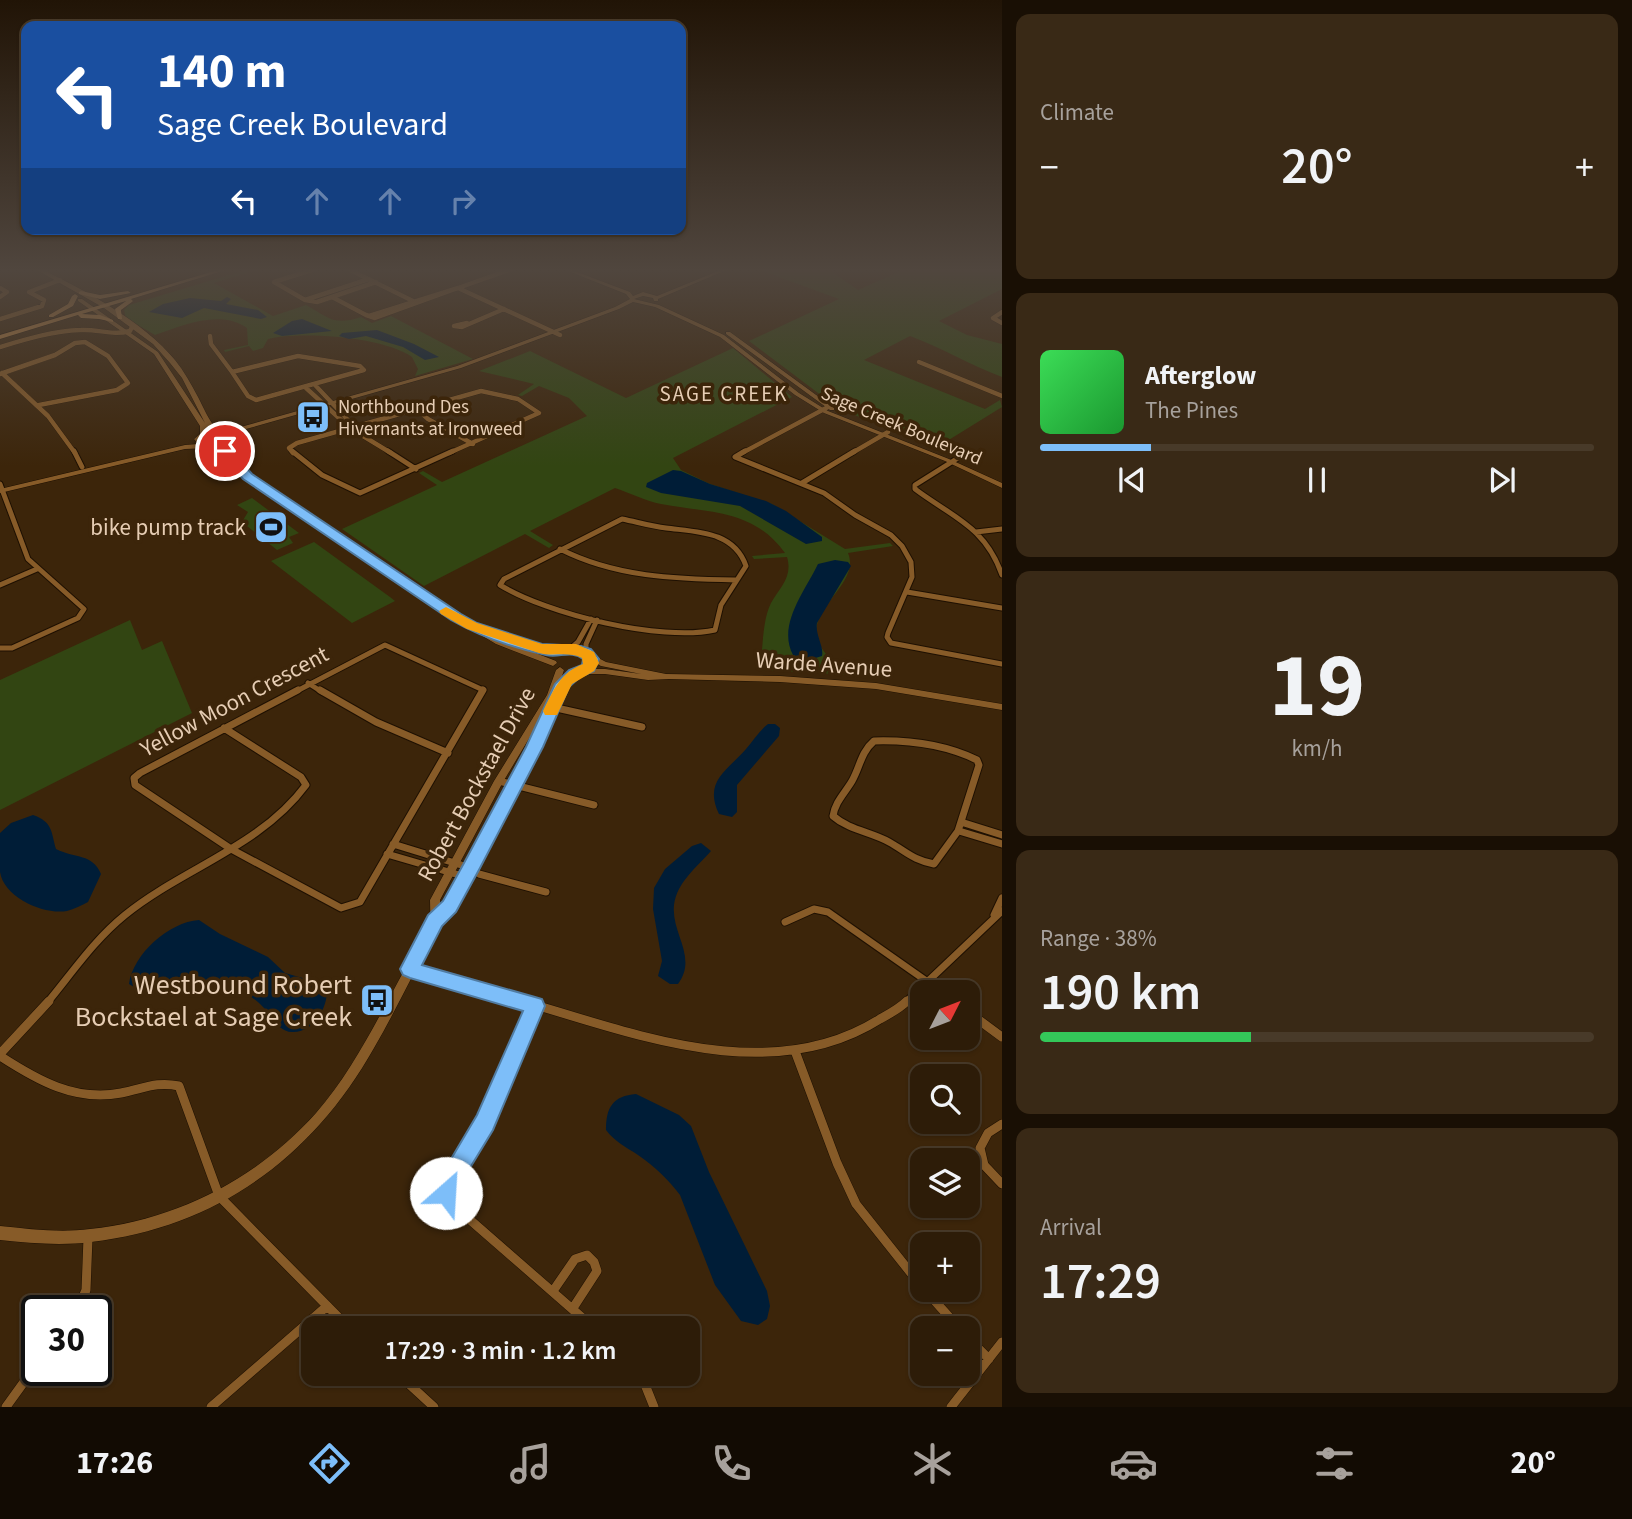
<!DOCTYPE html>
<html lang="en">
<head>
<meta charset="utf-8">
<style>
	body { margin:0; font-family:"Source Sans 3",sans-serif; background:#392916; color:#f1f3f6; height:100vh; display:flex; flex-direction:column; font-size:26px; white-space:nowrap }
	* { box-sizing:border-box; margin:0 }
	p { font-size:23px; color:#a7a19c }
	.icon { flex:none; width:38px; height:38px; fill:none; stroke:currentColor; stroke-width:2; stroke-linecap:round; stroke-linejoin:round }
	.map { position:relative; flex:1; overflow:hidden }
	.sheet { display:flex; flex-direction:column; gap:14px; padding:14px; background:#190f04; width:630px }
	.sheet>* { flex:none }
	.top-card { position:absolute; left:21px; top:21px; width:665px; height:214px; border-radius:14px; box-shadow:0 2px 5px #0004,0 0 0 2px #483a29; background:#1a4fa0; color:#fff; overflow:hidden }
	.needle { width:46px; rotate:48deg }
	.fabs { position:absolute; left:910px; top:980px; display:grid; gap:14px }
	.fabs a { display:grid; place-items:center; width:70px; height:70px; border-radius:14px; background:#2d1c08; box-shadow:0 2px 5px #0004,0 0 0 2px #483a29; font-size:35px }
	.speed { position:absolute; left:21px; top:1295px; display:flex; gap:14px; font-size:35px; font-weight:700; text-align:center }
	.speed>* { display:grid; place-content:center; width:91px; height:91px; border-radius:50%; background:#2d1c08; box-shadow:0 2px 5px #0004,0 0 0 2px #483a29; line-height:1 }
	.speed .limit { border:4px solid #111; border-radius:10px; background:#fff; color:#111 }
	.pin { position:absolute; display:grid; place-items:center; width:60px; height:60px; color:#fff; margin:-30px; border:4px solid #fff; border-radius:50%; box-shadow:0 2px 7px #0007 }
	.me { position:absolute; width:77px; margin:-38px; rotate:26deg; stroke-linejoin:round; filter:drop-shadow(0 0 5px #0008) }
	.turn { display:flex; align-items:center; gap:24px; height:147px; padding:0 21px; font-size:32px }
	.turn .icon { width:91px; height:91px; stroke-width:2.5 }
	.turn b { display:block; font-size:49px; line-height:60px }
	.lanes { display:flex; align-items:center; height:66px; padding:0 21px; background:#0003; justify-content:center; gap:35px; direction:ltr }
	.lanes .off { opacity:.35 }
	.big { font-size:52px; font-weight:600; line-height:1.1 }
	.sheet .card { flex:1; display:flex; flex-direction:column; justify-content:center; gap:10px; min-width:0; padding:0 24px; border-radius:14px; background:#392916 }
	.sheet .dial { align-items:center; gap:0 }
	.dial b { font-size:91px; line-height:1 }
	.song { display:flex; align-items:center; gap:21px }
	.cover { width:84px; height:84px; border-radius:10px; background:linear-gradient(135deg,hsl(130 70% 55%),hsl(130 70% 35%)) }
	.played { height:7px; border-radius:4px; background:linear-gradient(90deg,#7dbef9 20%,#483a29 20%) }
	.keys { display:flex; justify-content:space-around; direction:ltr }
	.heat { display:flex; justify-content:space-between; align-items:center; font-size:38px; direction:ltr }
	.charge { height:10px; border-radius:5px; background:linear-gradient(90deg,#34c759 38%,#483a29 0) }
	.trip { position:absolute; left:301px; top:1316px; width:399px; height:70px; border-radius:14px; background:#2d1c08; box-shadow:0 2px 5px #0004,0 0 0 2px #483a29; font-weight:600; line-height:70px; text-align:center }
	.dock { display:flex; height:112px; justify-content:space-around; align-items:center; background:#120b03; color:#a7a19c }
	.dock .icon { width:49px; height:49px }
	.dock .selected { color:#7dbef9 }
	.dock b { font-size:32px; color:#f1f3f6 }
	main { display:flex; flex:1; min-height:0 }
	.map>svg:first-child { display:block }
	.green { fill:#324512 }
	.water { fill:#001d37 }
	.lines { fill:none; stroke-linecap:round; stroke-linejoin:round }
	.street-far3-casing { stroke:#1e1002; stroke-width:5 }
	.street-far2-casing { stroke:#1e1002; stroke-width:7 }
	.street-far1-casing { stroke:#1e1002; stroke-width:9 }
	.street-casing { stroke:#1e1002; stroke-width:10 }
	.secondary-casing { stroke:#1e1002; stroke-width:1 }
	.primary-casing { stroke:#1e1002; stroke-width:1 }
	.street-far3 { stroke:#875b28; stroke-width:4.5 }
	.street-far2 { stroke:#875b28; stroke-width:5 }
	.street-far1 { stroke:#875b28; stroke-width:7 }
	.street { stroke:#875b28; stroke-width:9 }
	.secondary { fill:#875b28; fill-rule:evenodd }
	.primary { fill:#bc8342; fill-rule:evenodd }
	.route { fill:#7dbef9; stroke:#517ca2; stroke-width:2 }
	.slow { fill:#f59e0b }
	.labels { text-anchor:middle; stroke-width:7; stroke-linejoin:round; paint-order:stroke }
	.far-poi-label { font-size:19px; fill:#e6cdb4; stroke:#3c250a; text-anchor:start }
	.far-street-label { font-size:19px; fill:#e6cdb4; stroke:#3c250a }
	.far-neighbourhood-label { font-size:21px; letter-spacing:2px; fill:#e6cdb4; stroke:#3c250a }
	.poi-label { font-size:23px; fill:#e6cdb4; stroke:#3c250a; text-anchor:end }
	.street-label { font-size:23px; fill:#e6cdb4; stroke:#3c250a }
	.near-poi-label { font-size:28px; fill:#e6cdb4; stroke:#3c250a; text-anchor:end }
</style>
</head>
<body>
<main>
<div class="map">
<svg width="1002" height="1407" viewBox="0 0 1002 1407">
	<rect width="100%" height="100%" fill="#3c250a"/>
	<!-- green -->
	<path class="green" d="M249 269H259L214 283 273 316 306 305C329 318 334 326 361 317L372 323 391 316 473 359 415 376 418 369 412 357C384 337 301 331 268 339L263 348 253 351 249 346 225 352 224 350 248 345 247 328C220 309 182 326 155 335L126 318 124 310 129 305Z
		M757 269H828L858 290 905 269H1002V289L939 321 967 335 1002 344V377C970 365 942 348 910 336L864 360 985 409 1000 400 1002 407 939 446 857 416 830 402 749 341 839 299Z
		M733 348 792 397 673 458 681 470 710 484 772 504 845 549 890 543 893 546 848 553C865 594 765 622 853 675L760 670C763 650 762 621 771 603 780 587 793 577 787 557L754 559 752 556 785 553C753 509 709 513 661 504 646 501 630 493 615 488L530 531 553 545 549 548 525 534 424 586 342 529 437 485 419 473 423 471 442 482 587 416 569 398 539 386 522 396 518 395 534 384 479 371 530 351 626 398Z
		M252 498 299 533 289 537 293 543 277 550 242 522 248 512 237 505Z
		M314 542 390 597 395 601 352 623 271 561Z
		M130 620 142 650 162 641 192 713 0 810V680Z"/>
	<!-- water -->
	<path class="water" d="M227 297 231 299 226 304 258 310 267 317 261 319 204 308 182 318 149 312 163 304 190 298 221 301Z
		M302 319 332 331 282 336 273 333 292 321Z
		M377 330 414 344 439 357 425 360 403 347 366 336 349 339 339 336 342 333Z
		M673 470 681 471 710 484 766 501 786 511 822 537V541L806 544 740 506 661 493 646 487 647 483Z
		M835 560 848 562 851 566 817 623C815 635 824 646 822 656L809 660 793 655C777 625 805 591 818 564Z
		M768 724H775L780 728 779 736 737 785V812L732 817 719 814C703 781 728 770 746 749 753 741 760 730 768 724Z
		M33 815C53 822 51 832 56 849 76 859 92 853 101 874L88 902C82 905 74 909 67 911 44 915 4 898 0 872 0 860 0 846 0 833L11 823Z
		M701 843 711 851C697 867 677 882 674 905 671 934 698 957 678 984H670L658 976 662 961 653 909 654 888 665 869 692 846Z
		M199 920 220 934 268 957 285 973 320 983 327 991C327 1009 313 1033 292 1032 279 1032 272 1017 264 1008 229 971 183 978 139 990L129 984C133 954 169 922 199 920Z
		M636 1094 679 1115 691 1126 709 1172 767 1291 770 1306 767 1319 758 1325 741 1321 715 1285 680 1195C669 1180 654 1166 638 1155 626 1147 615 1142 606 1130 606 1107 613 1096 636 1094Z"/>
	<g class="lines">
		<!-- street-far3 casing -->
		<g class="street-far3-casing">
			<path id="street-far3" d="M348 269 415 302
				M369 279 305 300 317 302 376 282
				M0 288 7 292 0 297
				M458 288 560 335
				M458 288 512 269
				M332 297 366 315 375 318 458 288 369 316
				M305 300 274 282 315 269
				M1002 312 993 318 1002 323
				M0 319 42 306 44 300 29 292 60 280
				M467 323 454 326 462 327 504 309
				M210 336 211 344 232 372
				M0 347C26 339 53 331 81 330 98 329 113 336 130 331L132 327
				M298 356 360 366 364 370 256 400 248 396 232 372Z
				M919 362 1002 396
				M2 373 48 416 75 453
				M0 374 55 355 75 343 85 342 108 356 128 383 117 390 39 405
				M315 385 363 436 391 453
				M306 388 350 428
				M417 409 428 419 473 444
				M293 453 289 448 297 443 481 391 518 399 539 413 449 453
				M742 453 828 407
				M852 453 888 432"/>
		</g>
		<!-- street-far2 casing -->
		<g class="street-far2-casing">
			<path id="street-far2" d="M74 451 82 467
				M292 451 322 475 360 493 453 451
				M388 451 416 469
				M745 451 735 457 824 493 855 515 891 535 902 546 911 562 912 577 888 633 887 637 891 643 1002 664
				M958 458 915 485V489C952 517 985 526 1002 575
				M802 483 855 451
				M0 484 28 559 84 609 78 618 12 648H0
				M622 519C637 522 651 526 666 528 697 532 734 531 746 566L721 605 715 630C661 642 547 614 500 585L504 579Z
				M976 532 1002 529
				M560 549C615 577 675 579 736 580
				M0 585 37 569
				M907 592 1002 608
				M570 649 578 642 591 619
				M586 653V644L597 620
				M308 683 322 692
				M295 692 385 645 483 690 482 692"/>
		</g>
		<!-- street-far1 casing -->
		<g class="street-far1-casing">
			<path id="street-far1" d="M298 690 140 773 134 778 135 785 231 849 341 908 360 902 483 690
				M320 690 376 722 448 753
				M552 707 642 727
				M874 741C908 740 946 745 977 760L979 765 958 831 934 864C913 860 907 852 889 842 871 832 849 830 833 816 835 802 845 793 852 781 860 767 861 752 874 741Z
				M499 781 594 805
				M961 822 1002 835
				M959 831 1002 844
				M393 844 471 868 479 874 546 892
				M387 854 466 877
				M994 915 1002 898
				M785 922 814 909 828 912 942 992
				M410 969 528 1003
				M47 1003C72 973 94 940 125 915 183 868 260 847 306 785L301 777 224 728
				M905 1003 1002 911"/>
		</g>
		<!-- street casing -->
		<g class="street-casing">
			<path id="street" d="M522 1001C635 1034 771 1088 880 1019 889 1014 899 1009 907 1001
				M535 1006 485 1122 449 1181 446 1193 453 1205 594 1328
				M968 1012 1002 1037
				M795 1051 837 1163 856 1204 922 1287
				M0 1054 49 1001
				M0 1056C37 1080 75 1102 121 1093 143 1089 156 1081 179 1086L219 1196 349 1328
				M1002 1124 988 1133 980 1148 984 1165 1002 1184
				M925 1290 959 1328
				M553 1291 575 1259 587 1255 594 1262 597 1271 573 1308
				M77 1311 86 1290 88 1238
				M968 1338 989 1359
				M398 1374 434 1407
				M636 1374 644 1382 654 1407
				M6 1407 37 1364
				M211 1407 326 1307
				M951 1407 1002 1342"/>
		</g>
		<!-- secondary casing -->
		<g class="secondary-casing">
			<path id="secondary" d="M35 269H41C85 290 144 322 175 360 184 371 191 384 198 397 204 408 208 420 217 429L237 428 457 366 615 307 630 299 626 294 563 269H569L630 292 633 296 643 292 657 296 723 269H729L658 299V301H654L653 298 643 296 634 299 659 305 724 335 799 393 828 411 949 459 1002 483V488L945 461 824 413 795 395 720 337 655 307 633 302 619 309 461 368 239 431 211 433 201 439 205 444 218 443 227 436H231V438L222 446 216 447 234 465 291 501 443 605 502 640 556 661 557 663 553 666 496 644 437 609 287 503 230 467 209 448 185 449 0 493V489L185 445 198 444 194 439 200 434V426L154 354 78 301V299H82L158 352 205 423 182 378 170 363 153 344 104 308Z
				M726 332H730L834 408V410H830L726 334Z
				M503 634 551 648 576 646 606 662 666 674 780 676 876 683 1002 704V710L876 689 780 682 669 679 648 680 605 674H584L581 673 580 671 581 669H605L641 674 601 666 575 652 551 654 500 639 499 637 500 635Z
				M560 667 564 670 560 682 572 671 575 670 579 673 567 685 520 786 453 910C448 915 441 919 438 925 428 940 422 957 414 973 401 998 388 1024 374 1048 312 1158 217 1227 91 1242 60 1246 30 1243 0 1240V1226C30 1229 60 1233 90 1229 177 1220 258 1178 316 1113 344 1081 365 1043 385 1006 396 986 407 965 417 945 421 937 427 929 429 921 431 915 430 907 430 900L494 781 547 695 556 670ZM546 710 510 786 445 904 440 909V900L503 782Z"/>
		</g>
		<!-- primary casing -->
		<g class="primary-casing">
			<path id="primary" d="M221 269H229L131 299 133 301 132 302 121 310 122 319H118L115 309 126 301 82 314 100 315 113 320V322L99 319 81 318 78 315 0 339V335Z
				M81 291 100 295 128 291 131 293 100 299 79 294V292Z
				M75 294 78 296 73 306 53 317H49V315L68 304 72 296Z"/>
		</g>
		<!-- street-far3 -->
		<use href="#street-far3" class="street-far3"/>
		<!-- street-far2 -->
		<use href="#street-far2" class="street-far2"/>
		<!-- street-far1 -->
		<use href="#street-far1" class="street-far1"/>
		<!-- street -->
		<use href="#street" class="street"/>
		<!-- secondary -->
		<use href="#secondary" class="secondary"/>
		<!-- primary -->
		<use href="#primary" class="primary"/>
	</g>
	<!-- sky -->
	<linearGradient id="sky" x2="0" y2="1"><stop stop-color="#211406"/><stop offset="0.58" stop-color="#50463e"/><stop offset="1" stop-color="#50463e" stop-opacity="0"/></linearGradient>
	<rect width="1002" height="466" fill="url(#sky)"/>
	<!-- route -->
	<path class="route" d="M225 447 229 448 252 474 461 614 477 623 542 644 581 646 591 649 599 659 594 671 580 677 569 687 543 747 480 868 456 912 442 926 422 965 535 997 542 999 545 1006 493 1130 459 1186 454 1201 446 1204 437 1201 434 1193 438 1181 477 1115 523 1011 410 978 403 975 400 969 428 915 443 901 464 863 526 747 555 684 569 670 582 665 583 659C572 650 559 658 546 655 514 648 479 636 451 620L243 479 219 451Z"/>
	<!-- slow -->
	<path class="slow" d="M446 607 477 623 542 644H576L594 652 599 663 594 671 572 684 557 715H545L543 711C554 689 560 673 583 664L582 658C569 651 553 657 539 653L467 629 441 614 439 611Z"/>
	<!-- icons -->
	<defs>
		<g id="bus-square" transform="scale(1.75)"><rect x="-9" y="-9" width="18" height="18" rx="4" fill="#7dbef9" stroke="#3c250a"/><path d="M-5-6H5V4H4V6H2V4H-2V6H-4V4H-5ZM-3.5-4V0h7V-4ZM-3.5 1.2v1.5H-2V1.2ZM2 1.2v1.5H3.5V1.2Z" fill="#111"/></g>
		<g id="stadium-square" transform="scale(1.75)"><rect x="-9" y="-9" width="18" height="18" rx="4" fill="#7dbef9" stroke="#3c250a"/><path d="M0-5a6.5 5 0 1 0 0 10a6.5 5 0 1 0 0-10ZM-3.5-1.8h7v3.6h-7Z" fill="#111"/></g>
	</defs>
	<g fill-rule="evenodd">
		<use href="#bus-square" x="313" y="417"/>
		<use href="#stadium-square" x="271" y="527"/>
		<use href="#bus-square" x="377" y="1000"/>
	</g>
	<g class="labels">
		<!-- far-poi labels -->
		<g class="far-poi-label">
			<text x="338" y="413">Northbound Des<tspan x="338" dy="22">Hivernants at Ironweed</tspan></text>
		</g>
		<!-- far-street labels -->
		<g class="far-street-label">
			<text transform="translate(902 425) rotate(23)" y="7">Sage Creek Boulevard</text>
		</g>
		<!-- far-neighbourhood labels -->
		<g class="far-neighbourhood-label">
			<text x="724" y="401">SAGE CREEK</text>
		</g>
		<!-- poi labels -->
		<g class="poi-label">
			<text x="246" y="535">bike pump track</text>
		</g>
		<!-- street labels -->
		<g class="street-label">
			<text transform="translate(824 664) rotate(4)" y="8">Warde Avenue</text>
			<text transform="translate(234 701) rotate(-28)" y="8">Yellow Moon Crescent</text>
			<text transform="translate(476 784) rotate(-61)" y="8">Robert Bockstael Drive</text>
		</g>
		<!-- near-poi labels -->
		<g class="near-poi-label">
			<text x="352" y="994">Westbound Robert<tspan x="352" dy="32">Bockstael at Sage Creek</tspan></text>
		</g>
	</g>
</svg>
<div class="fabs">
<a><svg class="needle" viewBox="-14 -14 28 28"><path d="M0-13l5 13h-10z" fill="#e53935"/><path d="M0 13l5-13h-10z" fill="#a7a19c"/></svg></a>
<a><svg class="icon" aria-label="search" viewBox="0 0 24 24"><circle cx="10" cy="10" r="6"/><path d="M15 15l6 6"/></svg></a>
<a><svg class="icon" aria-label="layers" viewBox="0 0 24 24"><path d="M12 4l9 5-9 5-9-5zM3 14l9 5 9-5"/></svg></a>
<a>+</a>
<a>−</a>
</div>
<div class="speed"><div class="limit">30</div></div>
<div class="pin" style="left:225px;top:451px;background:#d93025"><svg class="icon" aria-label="arrive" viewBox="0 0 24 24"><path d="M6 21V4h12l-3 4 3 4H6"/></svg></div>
<svg class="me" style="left:446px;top:1193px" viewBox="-20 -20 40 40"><circle r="19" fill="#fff"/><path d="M0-13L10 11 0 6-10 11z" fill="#7dbef9"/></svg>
<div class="trip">17:29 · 3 min · 1.2 km</div>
<div class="top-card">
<div class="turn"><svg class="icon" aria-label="left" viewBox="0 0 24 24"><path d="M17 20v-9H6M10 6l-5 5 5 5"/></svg><div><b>140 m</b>Sage Creek Boulevard</div></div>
<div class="lanes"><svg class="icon" aria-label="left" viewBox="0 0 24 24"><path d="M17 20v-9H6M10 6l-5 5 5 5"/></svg><svg class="icon off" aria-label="ahead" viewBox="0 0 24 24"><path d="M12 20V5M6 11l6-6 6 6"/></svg><svg class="icon off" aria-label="ahead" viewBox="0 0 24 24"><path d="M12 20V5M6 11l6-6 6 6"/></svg><svg class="icon off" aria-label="right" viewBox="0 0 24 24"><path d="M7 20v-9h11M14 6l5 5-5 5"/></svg></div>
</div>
</div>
<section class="sheet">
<div class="card"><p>Climate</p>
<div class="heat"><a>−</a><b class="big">20°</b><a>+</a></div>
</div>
<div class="card">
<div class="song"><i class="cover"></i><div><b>Afterglow</b><p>The Pines</p></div></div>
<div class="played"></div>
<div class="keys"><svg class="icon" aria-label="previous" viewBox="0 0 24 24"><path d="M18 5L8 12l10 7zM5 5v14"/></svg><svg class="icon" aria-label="pause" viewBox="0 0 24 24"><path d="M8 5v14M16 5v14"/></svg><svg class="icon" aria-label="next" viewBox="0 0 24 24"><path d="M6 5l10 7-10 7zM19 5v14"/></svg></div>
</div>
<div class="card dial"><b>19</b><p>km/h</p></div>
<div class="card"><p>Range · 38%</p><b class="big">190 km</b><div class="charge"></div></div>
<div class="card"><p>Arrival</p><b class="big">17:29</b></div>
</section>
</main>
<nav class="dock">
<b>17:26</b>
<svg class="icon selected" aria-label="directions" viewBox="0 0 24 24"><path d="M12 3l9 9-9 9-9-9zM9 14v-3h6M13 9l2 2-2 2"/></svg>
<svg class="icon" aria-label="music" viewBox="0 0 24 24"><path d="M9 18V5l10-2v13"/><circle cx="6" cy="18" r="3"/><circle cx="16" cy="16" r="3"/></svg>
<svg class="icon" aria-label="phone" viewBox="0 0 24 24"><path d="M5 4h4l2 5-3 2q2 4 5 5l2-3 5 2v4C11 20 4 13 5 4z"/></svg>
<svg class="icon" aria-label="climate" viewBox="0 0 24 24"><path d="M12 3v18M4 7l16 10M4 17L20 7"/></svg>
<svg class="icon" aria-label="car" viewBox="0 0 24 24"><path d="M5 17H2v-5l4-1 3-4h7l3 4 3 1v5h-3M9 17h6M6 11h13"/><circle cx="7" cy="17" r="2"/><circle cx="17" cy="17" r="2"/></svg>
<svg class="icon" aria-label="filters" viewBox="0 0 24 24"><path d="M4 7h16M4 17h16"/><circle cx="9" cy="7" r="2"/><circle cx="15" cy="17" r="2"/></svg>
<b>20°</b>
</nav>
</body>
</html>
